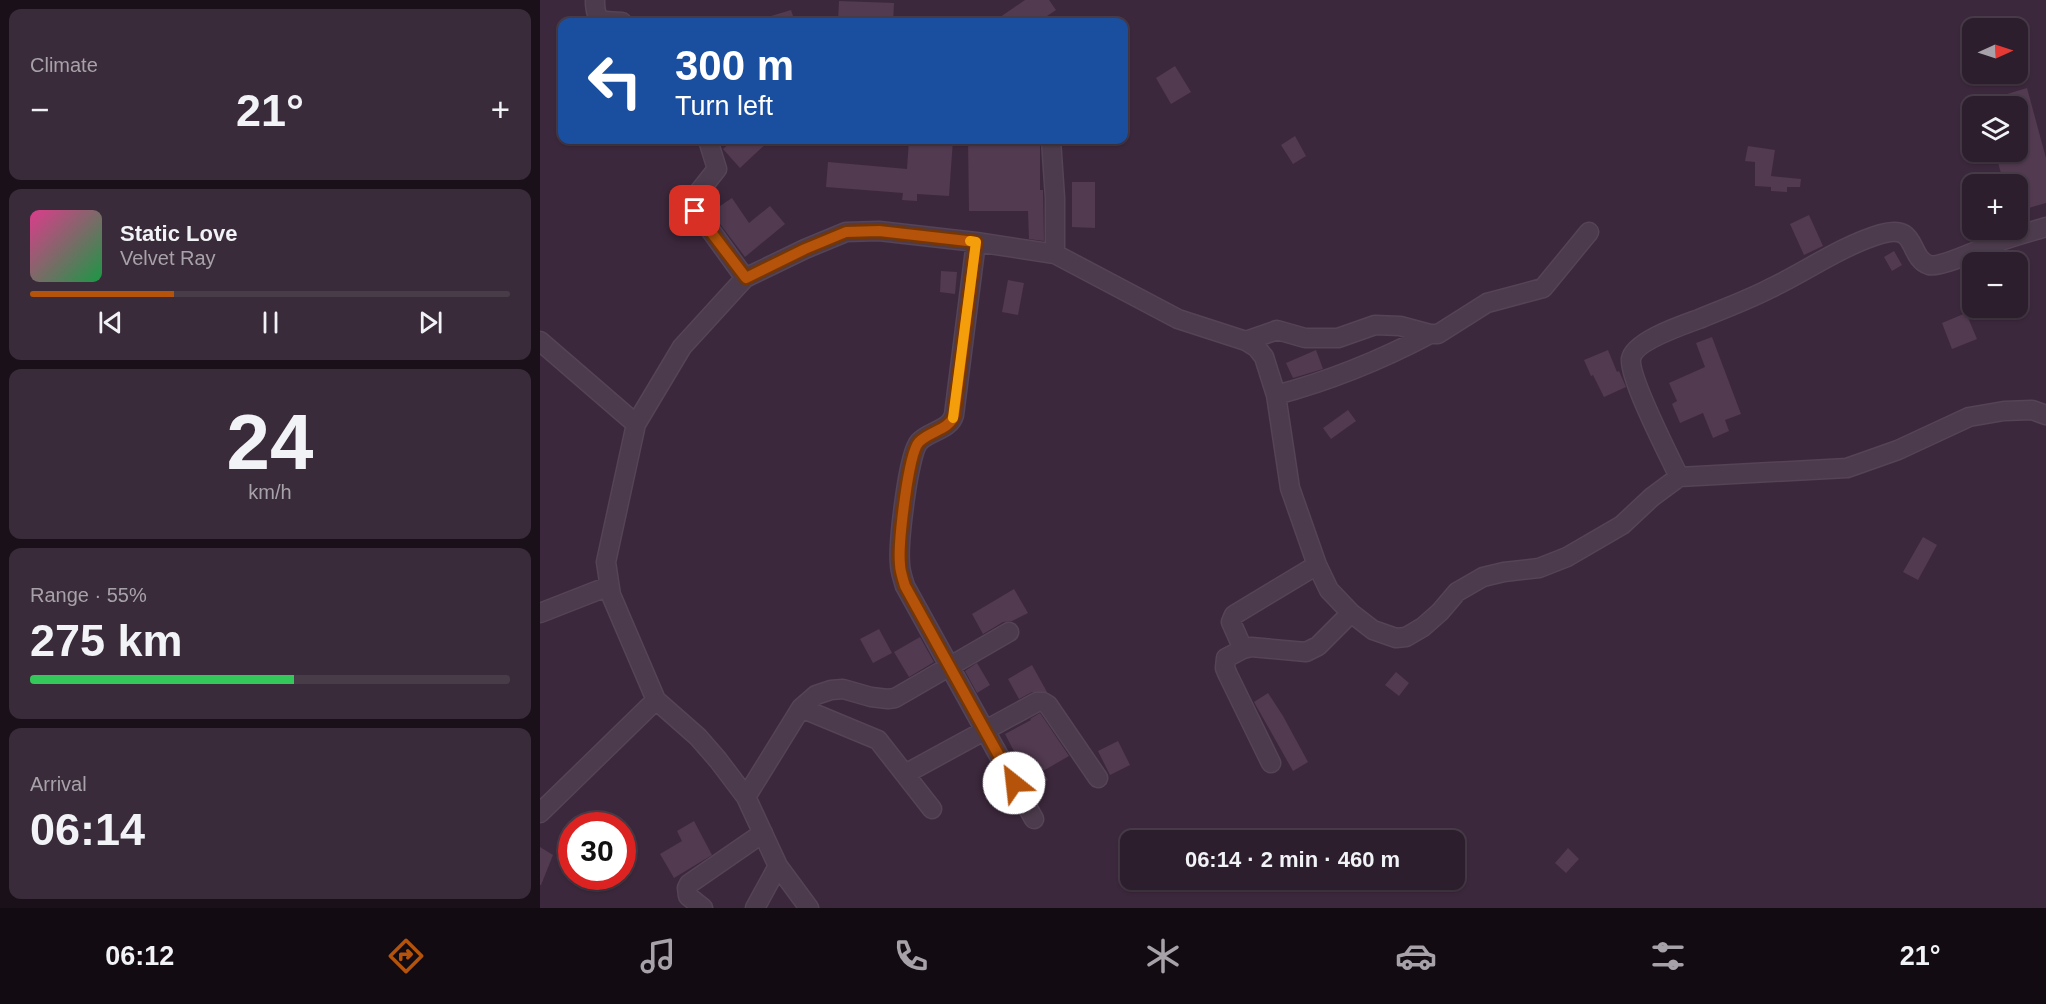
<!DOCTYPE html>
<html lang="en">
<head>
<meta charset="utf-8">
<style>
	body { margin:0; font-family:Helvetica,sans-serif; background:#392b39; color:#f1f3f6; height:100vh; display:flex; flex-direction:column; font-size:22px; white-space:nowrap }
	* { box-sizing:border-box; margin:0 }
	p { font-size:20px; color:#a7a2aa }
	.icon { flex:none; width:33px; height:33px; fill:none; stroke:currentColor; stroke-width:2; stroke-linecap:round; stroke-linejoin:round }
	.map { position:relative; flex:1; overflow:hidden }
	.side { display:flex; flex-direction:column; gap:9px; padding:9px; background:#191019; width:540px }
	.side>* { flex:none }
	.guide { position:absolute; left:18px; top:18px; width:570px; height:126px; border-radius:12px; box-shadow:0 2px 4px #0004,0 0 0 2px #483c49; background:#1a4fa0; color:#fff; overflow:hidden }
	.needle { width:39px; rotate:87deg }
	.buttons { position:absolute; left:1422px; top:18px; display:grid; gap:12px }
	.buttons a { display:grid; place-items:center; width:66px; height:66px; border-radius:12px; background:#2d1e2d; box-shadow:0 2px 4px #0004,0 0 0 2px #483c49; font-size:30px }
	.speed { position:absolute; left:18px; top:812px; display:flex; gap:12px; font-size:30px; font-weight:700; text-align:center }
	.speed>* { display:grid; place-content:center; width:78px; height:78px; border-radius:50%; background:#2d1e2d; box-shadow:0 2px 4px #0004,0 0 0 2px #483c49; line-height:1 }
	.speed .limit { border:9px solid #d22; background:#fff; color:#111 }
	.pin { position:absolute; display:grid; place-items:center; width:51px; height:51px; color:#fff; margin:-26px; border-radius:12px; box-shadow:0 3px 9px #0006 }
	.me { position:absolute; width:66px; margin:-33px; rotate:331deg; stroke-linejoin:round; filter:drop-shadow(0 0 4px #0008) }
	.turn { display:flex; align-items:center; gap:21px; height:126px; padding:0 18px; font-size:27px }
	.turn .icon { width:78px; height:78px; stroke-width:2.5 }
	.turn b { display:block; font-size:42px; line-height:51px }
	.big { font-size:45px; font-weight:700; line-height:1.1 }
	.side .widget { flex:1; display:flex; flex-direction:column; justify-content:center; gap:9px; min-width:0; padding:0 21px; border-radius:12px; background:#392b39 }
	.side .dial { align-items:center; gap:0 }
	.dial b { font-size:78px; line-height:1 }
	.song { display:flex; align-items:center; gap:18px }
	.cover { width:72px; height:72px; border-radius:9px; background:linear-gradient(135deg,hsl(330 70% 55%),hsl(140 70% 35%)) }
	.played { height:6px; border-radius:3px; background:linear-gradient(90deg,#b45309 30%,#483c49 30%) }
	.keys { display:flex; justify-content:space-around; direction:ltr }
	.heat { display:flex; justify-content:space-between; align-items:center; font-size:33px; direction:ltr }
	.charge { height:9px; border-radius:4px; background:linear-gradient(90deg,#34c759 55%,#483c49 0) }
	.trip { position:absolute; left:580px; top:830px; width:345px; height:60px; border-radius:12px; background:#2d1e2d; box-shadow:0 2px 4px #0004,0 0 0 2px #483c49; font-weight:700; line-height:60px; text-align:center }
	.tab-bar { display:flex; height:96px; justify-content:space-around; align-items:center; background:#120c12; color:#a7a2aa }
	.tab-bar .icon { width:42px; height:42px }
	.tab-bar .on { color:#b45309 }
	.tab-bar b { font-size:27px; color:#f1f3f6 }
	main { display:flex; flex:1; min-height:0 }
	.map>svg:first-child { display:block }
	.building { fill:#523a51 }
	.lines { fill:none; stroke-linecap:round; stroke-linejoin:round }
	.minor-casing { stroke:#545; stroke-width:21 }
	.minor { stroke:#4c3b4c; stroke-width:18 }
	.route-casing { stroke:#753606; stroke-width:15 }
	.route { stroke:#b45309; stroke-width:10 }
	.slow { stroke:#f59e0b; stroke-width:10 }
</style>
</head>
<body>
<main>
<section class="side">
<div class="widget"><p>Climate</p>
<div class="heat"><a>−</a><b class="big">21°</b><a>+</a></div>
</div>
<div class="widget">
<div class="song"><i class="cover"></i><div><b>Static Love</b><p>Velvet Ray</p></div></div>
<div class="played"></div>
<div class="keys"><svg class="icon" aria-label="previous" viewBox="0 0 24 24"><path d="M18 5L8 12l10 7zM5 5v14"/></svg><svg class="icon" aria-label="pause" viewBox="0 0 24 24"><path d="M8 5v14M16 5v14"/></svg><svg class="icon" aria-label="next" viewBox="0 0 24 24"><path d="M6 5l10 7-10 7zM19 5v14"/></svg></div>
</div>
<div class="widget dial"><b>24</b><p>km/h</p></div>
<div class="widget"><p>Range · 55%</p><b class="big">275 km</b><div class="charge"></div></div>
<div class="widget"><p>Arrival</p><b class="big">06:14</b></div>
</section>
<div class="map">
<svg width="1506" height="908" viewBox="0 0 1506 908">
	<rect width="100%" height="100%" fill="#3c283c"/>
	<!-- building -->
	<path class="building" d="M485 0H509L516 10 498 22H453Z
		M299 1 354 3 353 22H298Z
		M251 10 255 22H218V20Z
		M635 66 651 92 631 104 616 78Z
		M1487 88 1506 158V203L1478 211V184H1464L1455 152H1478V106H1456L1454 98Z
		M755 136 766 156 753 164 741 145Z
		M193 140H230L200 168 183 149Z
		M369 140H413L409 196 377 194V201L362 200 363 193 286 187 288 162 367 169Z
		M428 140H500V190H503L504 241 489 239 488 211H429Z
		M1208 146 1235 150 1231 176 1261 179 1260 187H1247V192L1231 191V187L1215 186V162L1205 161Z
		M532 182H555V228L532 227Z
		M192 198 209 223 230 206 245 224 205 257 171 212Z
		M1269 215 1283 246 1264 255 1250 224Z
		M1354 251 1362 265 1352 271 1344 257Z
		M401 271 417 272 415 294 400 292Z
		M468 280 484 283 478 315 462 312Z
		M1426 313 1437 339 1412 349 1402 323Z
		M1172 337 1201 414 1185 420 1189 431 1173 438 1163 413 1140 423 1132 404 1137 401 1129 383 1165 367 1156 343Z
		M776 350 783 369 753 378 746 363Z
		M1068 350 1077 372 1079 371 1086 387 1064 397 1053 375 1051 376 1044 360Z
		M808 410 816 421 791 439 783 428Z
		M1383 537 1397 545 1378 580 1363 572Z
		M474 589 488 613 472 621 463 622 443 634 432 614Z
		M339 629 352 653 333 663 320 639Z
		M380 637 394 662 369 677 354 652Z
		M437 663 450 685 437 693 425 671Z
		M492 665 507 692H492L479 699 468 679Z
		M856 672 869 683 859 696 845 685Z
		M728 693 743 716 768 762 753 771 714 702Z
		M500 713 529 756 503 771 508 780 493 788 465 734 491 720 490 719Z
		M578 741 590 765 570 775 558 751Z
		M154 821 172 855 134 878 120 854 142 841 137 831Z
		M0 847 13 855 1 885H0Z
		M1028 848 1039 859 1026 873 1015 863Z"/>
	<g class="lines">
		<!-- minor casing -->
		<g class="minor-casing">
			<path id="minor" d="M55 0C55 23 62 21 82 22
				M168 140 177 169 154 198 153 206 205 278
				M511 140 515 198V254
				M436 242 414 415C410 430 389 431 379 442 368 454 358 545 360 564 360 571 363 579 365 586L494 819
				M0 341 96 424
				M706 341 737 330 765 338H798L835 325 860 326 890 334H898L947 303 1003 288 1049 232
				M736 395C789 381 841 360 890 334
				M1139 477C1129 455 1089 379 1091 359 1094 341 1143 325 1159 319 1183 309 1208 300 1231 288 1267 271 1301 246 1341 234 1379 223 1367 257 1389 265 1401 268 1445 247 1458 242 1474 236 1490 232 1506 227
				M0 613 69 586
				M703 649 691 622 694 615 777 565
				M261 708 338 740 392 809
				M731 763 688 675 685 668 686 658 703 649 711 647 766 652 778 646 811 613
				M365 774 497 702H503L508 705 558 778
				M206 797 261 708 276 695 291 690 303 689 331 697 348 699 355 698 469 632
				M0 813 116 700
				M163 908 148 896 147 888 149 884 223 833
				M215 908 238 866
				M269 908 238 866 206 797 178 760 158 737 116 700 71 595 66 562 96 424 142 347 205 278 265 249 306 232 339 231 436 242 515 254 638 319 706 341 717 348 724 357 736 395 750 488 777 565 789 590 811 613 833 630 856 638 866 637 883 627 900 612 917 592 943 577 964 572 999 568 1027 557 1082 525 1112 497 1139 477 1307 468 1358 450 1429 417 1464 411 1492 410 1506 415"/>
		</g>
		<!-- minor -->
		<use href="#minor" class="minor"/>
	</g>
	<g class="lines">
		<!-- route casing -->
		<g class="route-casing">
			<path id="route" d="M155 211 206 278 265 249 306 232 339 231 436 242 414 415C410 430 389 431 379 442 368 454 358 545 360 564 360 571 363 579 365 586L474 783"/>
		</g>
		<!-- route -->
		<use href="#route" class="route"/>
		<!-- slow -->
		<path class="slow" d="M413 418 436 242 430 241"/>
	</g>
</svg>
<div class="buttons">
<a><svg class="needle" viewBox="-14 -14 28 28"><path d="M0-13l5 13h-10z" fill="#e53935"/><path d="M0 13l5-13h-10z" fill="#a7a2aa"/></svg></a>
<a><svg class="icon" aria-label="layers" viewBox="0 0 24 24"><path d="M12 4l9 5-9 5-9-5zM3 14l9 5 9-5"/></svg></a>
<a>+</a>
<a>−</a>
</div>
<div class="speed"><div class="limit">30</div></div>
<div class="pin" style="left:155px;top:211px;background:#d93025"><svg class="icon" aria-label="arrive" viewBox="0 0 24 24"><path d="M6 21V4h12l-3 4 3 4H6"/></svg></div>
<svg class="me" style="left:474px;top:783px" viewBox="-20 -20 40 40"><circle r="19" fill="#fff"/><path d="M0-13L10 11 0 6-10 11z" fill="#b45309"/></svg>
<div class="trip">06:14 · 2 min · 460 m</div>
<div class="guide">
<div class="turn"><svg class="icon" aria-label="left" viewBox="0 0 24 24"><path d="M17 20v-9H6M10 6l-5 5 5 5"/></svg><div><b>300 m</b>Turn left</div></div>
</div>
</div>
</main>
<nav class="tab-bar">
<b>06:12</b>
<svg class="icon on" aria-label="directions" viewBox="0 0 24 24"><path d="M12 3l9 9-9 9-9-9zM9 14v-3h6M13 9l2 2-2 2"/></svg>
<svg class="icon" aria-label="music" viewBox="0 0 24 24"><path d="M9 18V5l10-2v13"/><circle cx="6" cy="18" r="3"/><circle cx="16" cy="16" r="3"/></svg>
<svg class="icon" aria-label="phone" viewBox="0 0 24 24"><path d="M5 4h4l2 5-3 2q2 4 5 5l2-3 5 2v4C11 20 4 13 5 4z"/></svg>
<svg class="icon" aria-label="climate" viewBox="0 0 24 24"><path d="M12 3v18M4 7l16 10M4 17L20 7"/></svg>
<svg class="icon" aria-label="car" viewBox="0 0 24 24"><path d="M5 17H2v-5l4-1 3-4h7l3 4 3 1v5h-3M9 17h6M6 11h13"/><circle cx="7" cy="17" r="2"/><circle cx="17" cy="17" r="2"/></svg>
<svg class="icon" aria-label="filters" viewBox="0 0 24 24"><path d="M4 7h16M4 17h16"/><circle cx="9" cy="7" r="2"/><circle cx="15" cy="17" r="2"/></svg>
<b>21°</b>
</nav>
</body>
</html>
